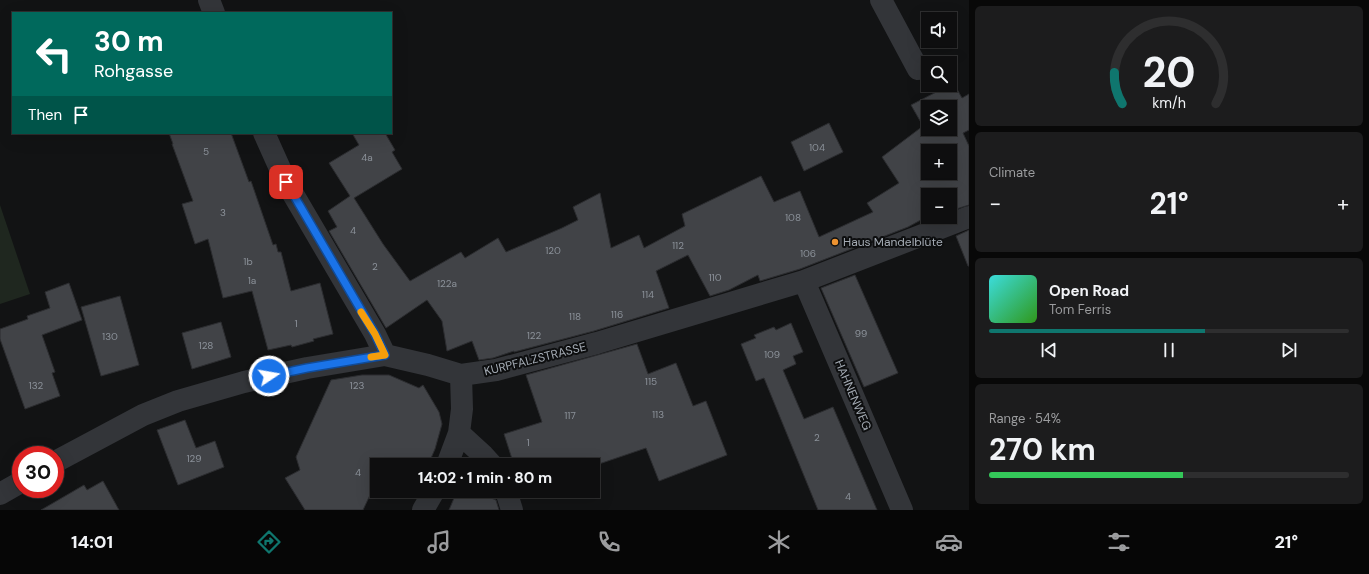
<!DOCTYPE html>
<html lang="en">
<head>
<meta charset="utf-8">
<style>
	body { margin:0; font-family:"DM Sans",sans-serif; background:#1c1c1d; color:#f1f3f6; height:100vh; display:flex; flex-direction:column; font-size:15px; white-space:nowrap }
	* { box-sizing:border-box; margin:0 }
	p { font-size:13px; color:#9b9c9e }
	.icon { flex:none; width:22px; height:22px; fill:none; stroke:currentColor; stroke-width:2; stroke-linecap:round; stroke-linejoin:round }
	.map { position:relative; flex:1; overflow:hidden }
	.drawer { display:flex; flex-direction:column; gap:6px; padding:6px; background:#080808; width:400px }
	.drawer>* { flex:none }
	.hud { position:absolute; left:12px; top:12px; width:380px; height:122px; border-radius:0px; box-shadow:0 4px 16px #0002,0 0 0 1px #2e2e2f; background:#00695c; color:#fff; overflow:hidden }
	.tools { position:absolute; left:921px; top:12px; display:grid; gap:8px }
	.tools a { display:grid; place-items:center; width:36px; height:36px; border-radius:0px; background:#0e0e0f; box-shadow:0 4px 16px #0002,0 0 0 1px #2e2e2f; font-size:20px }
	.speed { position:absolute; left:12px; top:446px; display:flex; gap:8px; font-size:20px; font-weight:700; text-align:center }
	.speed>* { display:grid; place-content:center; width:52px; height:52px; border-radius:50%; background:#0e0e0f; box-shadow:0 4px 16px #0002,0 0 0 1px #2e2e2f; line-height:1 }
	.speed .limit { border:6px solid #d22; background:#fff; color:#111 }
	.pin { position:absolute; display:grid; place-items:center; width:34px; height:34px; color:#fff; margin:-17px; border-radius:8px; box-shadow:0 2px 6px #0006 }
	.me { position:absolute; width:44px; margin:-22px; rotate:78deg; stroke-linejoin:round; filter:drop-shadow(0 0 3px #0008) }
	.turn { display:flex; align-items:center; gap:14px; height:84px; padding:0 16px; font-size:18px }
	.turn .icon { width:52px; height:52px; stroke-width:2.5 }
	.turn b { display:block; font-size:28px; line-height:34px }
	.then { display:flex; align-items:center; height:38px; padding:0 16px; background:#0003; gap:8px; font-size:15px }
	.big { font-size:30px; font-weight:700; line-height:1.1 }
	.drawer .widget { flex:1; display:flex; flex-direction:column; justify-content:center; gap:6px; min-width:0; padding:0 14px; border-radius:6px; background:#1c1c1d }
	.drawer .dial { align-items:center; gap:0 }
	.dial svg { height:104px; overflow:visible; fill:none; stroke:#2e2e2f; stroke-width:7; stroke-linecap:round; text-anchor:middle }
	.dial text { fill:#f1f3f6; stroke:none }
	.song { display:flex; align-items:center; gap:12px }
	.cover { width:48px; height:48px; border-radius:6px; background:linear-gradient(135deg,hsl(180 70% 55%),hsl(110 70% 35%)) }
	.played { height:4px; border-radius:2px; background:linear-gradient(90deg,#0f766e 60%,#2e2e2f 60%) }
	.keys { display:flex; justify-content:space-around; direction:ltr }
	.heat { display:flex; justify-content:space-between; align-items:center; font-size:22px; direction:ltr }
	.charge { height:6px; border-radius:3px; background:linear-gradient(90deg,#34c759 54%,#2e2e2f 0) }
	.trip { position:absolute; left:370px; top:458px; width:230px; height:40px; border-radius:0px; background:#0e0e0f; box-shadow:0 4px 16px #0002,0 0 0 1px #2e2e2f; font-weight:700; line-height:40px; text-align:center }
	.dock { display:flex; height:64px; justify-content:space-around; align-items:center; background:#060606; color:#9b9c9e }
	.dock .icon { width:28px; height:28px }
	.dock .on { color:#0f766e }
	.dock b { font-size:18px; color:#f1f3f6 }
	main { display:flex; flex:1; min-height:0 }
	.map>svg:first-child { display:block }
	.green { fill:#1f271f }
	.building { fill:#414347; stroke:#2c2d30; fill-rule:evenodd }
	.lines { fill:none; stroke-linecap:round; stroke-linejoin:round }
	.minor { stroke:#333539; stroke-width:22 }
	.route-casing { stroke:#114b97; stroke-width:10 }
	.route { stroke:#1a73e8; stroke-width:7 }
	.slow { stroke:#f59e0b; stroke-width:7 }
	.poi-dot { fill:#ed9331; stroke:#0d0e0f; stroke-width:1.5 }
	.labels { text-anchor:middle; stroke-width:4; stroke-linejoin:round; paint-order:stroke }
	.number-label { font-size:10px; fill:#8b9199 }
	.poi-label { font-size:12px; fill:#a4abb4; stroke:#0d0e0f; text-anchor:start }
	.street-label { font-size:12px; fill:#a4abb4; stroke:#0d0e0f }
</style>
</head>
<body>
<main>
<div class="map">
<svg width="969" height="510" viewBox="0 0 969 510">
	<rect width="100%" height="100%" fill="#121314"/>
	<!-- green -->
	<path class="green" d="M0 205 30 294 0 304Z"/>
	<!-- building -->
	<path class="building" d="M953 82 962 98 969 94V130L963 133 969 146V205L950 211V195H928V216L908 227 800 269 760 281 758 275 729 290 710 296 688 255 656 271 669 308 594 331 514 352V351L493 358 479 360 472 341 447 351 442 321 427 300 386 328 329 231 337 227 328 211 350 196 329 163 359 145 352 133H385L395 150 392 152 402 169 354 198 383 244 410 281 461 252 465 258 498 238 506 252 562 228 578 220 573 207 600 193 611 248 639 235 644 248 685 226 682 214 761 176 774 202 800 191 819 237 873 212 867 203 899 183 882 157 923 126 911 105 950 85ZM928 107H950V129H928ZM928 151H950V173H928Z
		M829 123 843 152 804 171 791 142Z
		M169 133H231L249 182 251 181 273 245 276 244 278 252H281L291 291 320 283 333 334 313 339 314 341 292 347 291 345 268 350 252 291 223 298 208 239 195 244 182 204 193 201 172 144H173Z
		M969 230V266H968L956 236Z
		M855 275 898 373 864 387 821 288Z
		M69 283 82 320 42 335 55 372 52 373 60 396 25 409 0 339V329L28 319 27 316 50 308 45 292Z
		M120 296 139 365 101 376 81 307Z
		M221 322 231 357 192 369 182 333Z
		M791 323 803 352 793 356 796 364 783 370 804 419 833 407 877 510H818L764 378 756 381 741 344 756 338 754 335 774 327 776 330Z
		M637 344 648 374 676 363 693 406 706 401 727 455 659 481 646 448 593 466V465H514L504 434 542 422 526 375Z
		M362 375H389L419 388 423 385 439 412 442 424 435 449 428 465H377V480L363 510H305L285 478 300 470 296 457 331 380Z
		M185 420 196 448 215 441 224 467 178 485 157 430Z
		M103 481 119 510H41L84 485 87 490Z
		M457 491H474L496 500 499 510H449Z"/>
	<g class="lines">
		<!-- minor -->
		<path class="minor" d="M209 0 214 13
			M881 0 918 69
			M264 133 286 182 375 334 385 355
			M804 281 902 510
			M459 433 483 455 492 465
			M55 462 143 415 178 401 244 382 307 368 385 355 428 365 461 375 496 370 597 343 804 281 969 217
			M447 465 459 433 462 409 461 375
			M506 491 512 510
			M0 494 21 482
			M423 510 434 491"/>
	</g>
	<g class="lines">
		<!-- route casing -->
		<g class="route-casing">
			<path id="route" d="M269 376 307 368 385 355 375 334 286 182"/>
		</g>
		<!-- route -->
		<use href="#route" class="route"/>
		<!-- slow -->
		<path class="slow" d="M361 312 375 334 385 355 371 357"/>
	</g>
	<!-- markers -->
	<circle class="poi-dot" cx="835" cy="242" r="4"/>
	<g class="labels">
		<!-- number labels -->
		<g class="number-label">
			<text x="817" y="151">104</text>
			<text x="206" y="155">5</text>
			<text x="367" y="161">4a</text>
			<text x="223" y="216">3</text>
			<text x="793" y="221">108</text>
			<text x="353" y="234">4</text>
			<text x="678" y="249">112</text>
			<text x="553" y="254">120</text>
			<text x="808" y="257">106</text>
			<text x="248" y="265">1b</text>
			<text x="375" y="270">2</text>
			<text x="715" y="281">110</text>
			<text x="252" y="284">1a</text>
			<text x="447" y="287">122a</text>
			<text x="648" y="298">114</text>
			<text x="617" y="318">116</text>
			<text x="575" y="320">118</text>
			<text x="296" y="327">1</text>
			<text x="861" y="337">99</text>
			<text x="534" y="339">122</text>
			<text x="110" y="340">130</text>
			<text x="206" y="349">128</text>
			<text x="772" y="358">109</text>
			<text x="651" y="385">115</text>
			<text x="36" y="389">132</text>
			<text x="357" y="389">123</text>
			<text x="658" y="418">113</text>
			<text x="570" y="419">117</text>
			<text x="817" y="441">2</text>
			<text x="528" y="446">1</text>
			<text x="194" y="462">129</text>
			<text x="358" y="476">4</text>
			<text x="848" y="500">4</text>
		</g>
		<!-- poi labels -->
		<g class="poi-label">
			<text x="843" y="246">Haus Mandelblüte</text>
		</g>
		<!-- street labels -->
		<g class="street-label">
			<text transform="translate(535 359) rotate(-14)" y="4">KURPFALZSTRASSE</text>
			<text transform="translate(853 395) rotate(67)" y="4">HAHNENWEG</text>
		</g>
	</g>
</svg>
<div class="tools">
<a><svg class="icon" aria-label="sound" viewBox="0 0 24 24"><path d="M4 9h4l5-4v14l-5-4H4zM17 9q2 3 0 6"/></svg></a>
<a><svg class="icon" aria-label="search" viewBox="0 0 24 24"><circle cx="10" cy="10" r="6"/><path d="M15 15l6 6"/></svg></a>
<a><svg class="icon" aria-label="layers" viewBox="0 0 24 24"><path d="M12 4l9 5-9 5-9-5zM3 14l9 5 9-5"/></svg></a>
<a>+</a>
<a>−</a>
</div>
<div class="speed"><div class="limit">30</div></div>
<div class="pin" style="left:286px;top:182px;background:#d93025"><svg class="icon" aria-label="arrive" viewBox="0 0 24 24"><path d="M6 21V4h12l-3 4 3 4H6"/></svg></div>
<svg class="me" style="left:269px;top:376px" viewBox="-20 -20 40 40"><circle r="17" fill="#1a73e8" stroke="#fff" stroke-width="3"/><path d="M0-11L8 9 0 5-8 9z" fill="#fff"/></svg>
<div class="trip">14:02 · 1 min · 80 m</div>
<div class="hud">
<div class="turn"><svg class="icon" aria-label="left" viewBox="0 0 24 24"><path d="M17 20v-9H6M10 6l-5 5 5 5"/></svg><div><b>30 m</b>Rohgasse</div></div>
<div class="then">Then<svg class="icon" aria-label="arrive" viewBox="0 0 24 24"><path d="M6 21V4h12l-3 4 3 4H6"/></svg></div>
</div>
</div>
<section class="drawer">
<div class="widget dial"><svg viewBox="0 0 100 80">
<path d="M14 69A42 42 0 1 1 86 69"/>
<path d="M14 69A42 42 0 0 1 8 45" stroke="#0f766e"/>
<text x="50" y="56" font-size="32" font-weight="700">20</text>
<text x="50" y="72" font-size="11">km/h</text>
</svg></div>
<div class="widget"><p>Climate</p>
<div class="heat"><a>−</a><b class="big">21°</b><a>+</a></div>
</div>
<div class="widget">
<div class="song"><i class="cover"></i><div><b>Open Road</b><p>Tom Ferris</p></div></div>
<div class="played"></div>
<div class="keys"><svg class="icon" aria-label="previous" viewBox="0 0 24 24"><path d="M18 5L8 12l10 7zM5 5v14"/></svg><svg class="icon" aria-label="pause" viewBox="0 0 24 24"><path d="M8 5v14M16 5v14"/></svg><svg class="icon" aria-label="next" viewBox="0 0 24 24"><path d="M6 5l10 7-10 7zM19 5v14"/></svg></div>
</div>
<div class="widget"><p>Range · 54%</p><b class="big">270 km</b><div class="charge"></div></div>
</section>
</main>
<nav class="dock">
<b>14:01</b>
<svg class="icon on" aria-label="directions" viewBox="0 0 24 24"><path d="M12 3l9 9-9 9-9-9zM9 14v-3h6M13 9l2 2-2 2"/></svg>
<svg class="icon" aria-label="music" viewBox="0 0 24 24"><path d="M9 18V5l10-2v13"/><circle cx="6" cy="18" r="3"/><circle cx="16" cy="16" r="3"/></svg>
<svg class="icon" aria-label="phone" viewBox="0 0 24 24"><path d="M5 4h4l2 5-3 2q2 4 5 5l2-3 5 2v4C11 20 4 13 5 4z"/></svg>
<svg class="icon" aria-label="climate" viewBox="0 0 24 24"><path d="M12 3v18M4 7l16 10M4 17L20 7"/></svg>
<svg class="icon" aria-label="car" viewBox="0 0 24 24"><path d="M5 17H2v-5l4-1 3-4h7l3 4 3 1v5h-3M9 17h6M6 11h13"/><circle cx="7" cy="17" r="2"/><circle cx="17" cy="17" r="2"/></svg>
<svg class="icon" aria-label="filters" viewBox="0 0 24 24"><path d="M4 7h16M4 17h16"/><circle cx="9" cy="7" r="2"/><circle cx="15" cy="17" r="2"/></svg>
<b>21°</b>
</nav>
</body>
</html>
